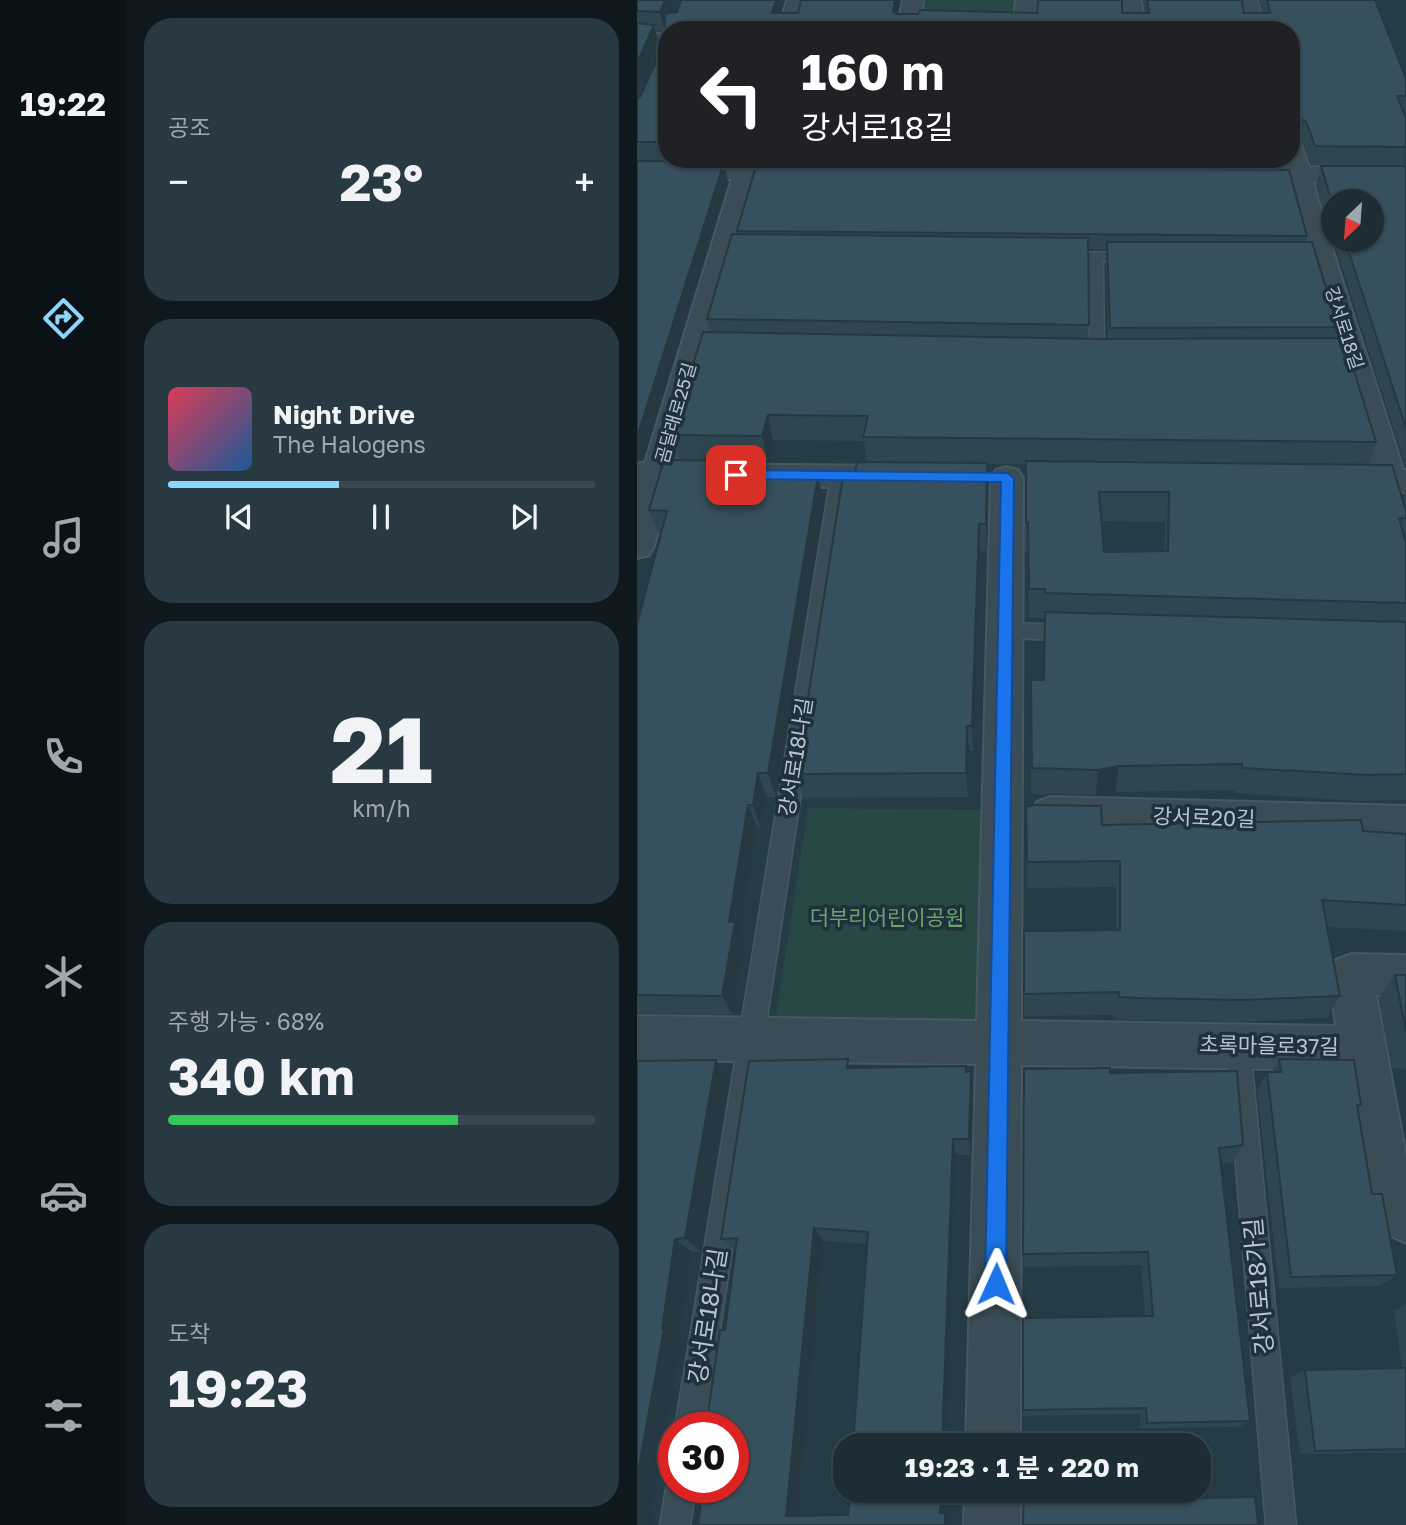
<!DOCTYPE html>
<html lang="ko">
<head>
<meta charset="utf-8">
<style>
	body { margin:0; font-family:"Golos Text","Noto Sans KR",sans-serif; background:#293941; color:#f1f3f6; height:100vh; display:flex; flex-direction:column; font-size:26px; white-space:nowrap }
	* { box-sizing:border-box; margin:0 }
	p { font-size:23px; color:#a0a8ad }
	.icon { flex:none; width:38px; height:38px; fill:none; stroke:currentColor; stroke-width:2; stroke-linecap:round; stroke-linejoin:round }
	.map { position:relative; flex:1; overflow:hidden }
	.drawer { display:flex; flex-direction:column; gap:18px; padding:18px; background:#0f191d; width:511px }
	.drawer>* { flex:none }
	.hud { position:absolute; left:21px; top:21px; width:642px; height:147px; border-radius:28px; box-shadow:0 2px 5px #0004,0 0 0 2px #3a4950; background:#202124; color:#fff; overflow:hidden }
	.needle { width:46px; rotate:205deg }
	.fabs { position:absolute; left:684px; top:189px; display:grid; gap:14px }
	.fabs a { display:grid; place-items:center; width:63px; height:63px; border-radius:50%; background:#1c2d35; box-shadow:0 2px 5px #0004,0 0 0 2px #3a4950; font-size:35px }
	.speed { position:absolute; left:21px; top:1412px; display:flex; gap:14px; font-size:35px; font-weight:700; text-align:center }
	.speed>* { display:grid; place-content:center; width:91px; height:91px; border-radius:50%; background:#1c2d35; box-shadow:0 2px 5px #0004,0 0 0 2px #3a4950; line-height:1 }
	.speed .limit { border:10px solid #d22; background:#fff; color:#111 }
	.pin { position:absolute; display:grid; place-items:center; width:60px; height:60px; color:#fff; margin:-30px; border-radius:14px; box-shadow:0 4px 10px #0006 }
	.me { position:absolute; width:77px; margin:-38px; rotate:1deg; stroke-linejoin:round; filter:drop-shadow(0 0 5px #0008) }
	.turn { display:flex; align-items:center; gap:24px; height:147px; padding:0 28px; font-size:32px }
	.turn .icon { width:91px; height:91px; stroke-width:2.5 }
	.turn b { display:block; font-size:49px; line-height:60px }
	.big { font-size:52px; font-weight:700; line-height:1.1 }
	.drawer .widget { flex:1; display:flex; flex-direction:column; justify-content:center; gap:10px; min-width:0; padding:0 24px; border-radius:28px; background:#293941 }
	.drawer .dial { align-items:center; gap:0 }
	.dial b { font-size:91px; line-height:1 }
	.song { display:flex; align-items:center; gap:21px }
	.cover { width:84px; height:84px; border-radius:10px; background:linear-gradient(135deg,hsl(350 70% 55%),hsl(210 70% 35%)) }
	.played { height:7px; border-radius:4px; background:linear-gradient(90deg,#8dd4ff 40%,#3a4950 40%) }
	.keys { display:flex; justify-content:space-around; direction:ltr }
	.heat { display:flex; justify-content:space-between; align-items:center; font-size:38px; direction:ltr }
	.charge { height:10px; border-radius:5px; background:linear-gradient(90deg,#34c759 68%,#3a4950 0) }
	.trip { position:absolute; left:196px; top:1433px; width:378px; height:70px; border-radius:28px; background:#1c2d35; box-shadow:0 2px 5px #0004,0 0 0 2px #3a4950; font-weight:700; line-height:70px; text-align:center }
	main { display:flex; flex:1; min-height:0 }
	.tabs { display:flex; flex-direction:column; width:126px; justify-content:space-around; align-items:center; background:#0b1215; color:#a0a8ad }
	.tabs .icon { width:49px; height:49px }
	.tabs .current { color:#8dd4ff }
	.tabs b { font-size:32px; color:#f1f3f6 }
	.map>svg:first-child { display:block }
	.green { fill:#274844 }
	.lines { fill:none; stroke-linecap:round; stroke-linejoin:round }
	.lane-casing { stroke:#465862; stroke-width:3 }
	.street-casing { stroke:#465862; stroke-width:4 }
	.lane { fill:#3a4c56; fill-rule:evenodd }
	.street { fill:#3a4c56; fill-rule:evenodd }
	.wall { fill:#2f4550; fill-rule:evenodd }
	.shaded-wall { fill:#263841 }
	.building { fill:#37505d; stroke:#263841; stroke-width:2; fill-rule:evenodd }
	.route { fill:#1a73e8; stroke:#114b97; stroke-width:2 }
	.labels { text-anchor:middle; stroke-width:7; stroke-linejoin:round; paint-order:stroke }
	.far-street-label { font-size:18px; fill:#b8c6cf; stroke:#1e313c }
	.street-label { font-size:21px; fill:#b8c6cf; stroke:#1e313c }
	.park-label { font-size:21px; fill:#6da26d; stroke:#1e313c }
	.near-street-label { font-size:24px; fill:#b8c6cf; stroke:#1e313c }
</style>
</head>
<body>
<main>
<nav class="tabs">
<b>19:22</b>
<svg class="icon current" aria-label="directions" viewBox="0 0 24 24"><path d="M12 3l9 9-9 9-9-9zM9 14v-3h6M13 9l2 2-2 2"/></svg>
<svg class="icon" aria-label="music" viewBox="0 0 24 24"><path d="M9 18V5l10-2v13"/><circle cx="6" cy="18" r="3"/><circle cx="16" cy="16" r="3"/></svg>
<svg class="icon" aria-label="phone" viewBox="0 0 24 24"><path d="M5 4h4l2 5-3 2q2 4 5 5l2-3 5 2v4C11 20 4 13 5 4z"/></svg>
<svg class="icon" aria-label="climate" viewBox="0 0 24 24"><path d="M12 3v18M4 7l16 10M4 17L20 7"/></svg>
<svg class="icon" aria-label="car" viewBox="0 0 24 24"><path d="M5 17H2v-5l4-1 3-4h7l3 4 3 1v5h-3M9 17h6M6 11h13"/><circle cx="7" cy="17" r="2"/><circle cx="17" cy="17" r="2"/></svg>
<svg class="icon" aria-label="filters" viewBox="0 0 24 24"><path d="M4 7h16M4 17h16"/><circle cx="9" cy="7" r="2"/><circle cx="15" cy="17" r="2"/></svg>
</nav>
<section class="drawer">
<div class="widget"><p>공조</p>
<div class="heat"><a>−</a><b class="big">23°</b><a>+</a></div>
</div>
<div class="widget">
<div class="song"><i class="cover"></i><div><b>Night Drive</b><p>The Halogens</p></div></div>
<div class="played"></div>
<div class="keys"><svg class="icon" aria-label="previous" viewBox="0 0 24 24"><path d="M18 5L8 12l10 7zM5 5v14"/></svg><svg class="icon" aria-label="pause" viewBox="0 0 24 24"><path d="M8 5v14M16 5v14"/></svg><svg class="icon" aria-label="next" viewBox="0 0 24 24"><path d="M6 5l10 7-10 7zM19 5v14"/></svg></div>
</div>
<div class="widget dial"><b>21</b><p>km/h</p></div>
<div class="widget"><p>주행 가능 · 68%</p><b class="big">340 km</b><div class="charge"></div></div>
<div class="widget"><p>도착</p><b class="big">19:23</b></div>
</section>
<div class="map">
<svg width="769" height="1525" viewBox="0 0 769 1525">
	<rect width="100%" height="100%" fill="#253c47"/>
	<!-- green -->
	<path class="green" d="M283 0H379L378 23 280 24Z
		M171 808 350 810 341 1020 139 1016Z"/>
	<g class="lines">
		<!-- lane casing -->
		<g class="lane-casing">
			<path id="lane" d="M0 32 30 34V42L0 40Z
				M424 252 496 253 503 257 496 261H466L467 361 461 362 453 357 452 261 419 259 417 256Z
				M203 470 212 476 68 1428H38L194 476Z
				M368 623 435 625 445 632C438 643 364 641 358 630Z
				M601 1034 610 1038 613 1046 659 1525H629L589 1046 592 1038Z
				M37 1476V1488H59L53 1525H23L29 1488Z"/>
		</g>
		<!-- street casing -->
		<g class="street-casing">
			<path id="street" d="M150 0H170L162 30H140Z
				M266 0H286L282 30H260Z
				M379 0H399L398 30H376Z
				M484 0H504L508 30H486Z
				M600 0H620L628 30H606Z
				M654 140 663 142 672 167 769 169V183L676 182C702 279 737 374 766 470H769V492H708L697 489 692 481 697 473 734 470C707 374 675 279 651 182L591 179 588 174 591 169 647 167 645 159H654Z
				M101 159H125L124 164 177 167 180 172 177 177 120 179 40 464 259 466 270 469 275 477 270 485 259 488 34 485 17 546 12 555 0 558V463H8L95 179 0 178V164H99Z
				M238 159H262L257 177H239L236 172Z
				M370 467 381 470 386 478 384 1021 699 1026 692 974 699 960 714 954 769 955V995H739L769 1156V1243L752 1235 728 1192 706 1070 384 1065 383 1446H329L339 1064 0 1060V1016L340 1021 354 478 359 470Z
				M414 797 769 806V840L414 831 400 826 394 814 400 802Z
				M328 1491H384L383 1525H327Z"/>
		</g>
		<!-- lane -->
		<use href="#lane" class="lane"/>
		<!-- street -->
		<use href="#street" class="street"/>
	</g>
	<!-- wall -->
	<path class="wall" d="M0 0H39L34 13 40 12 44 0H148L144 13H161L263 0 261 14 508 13 506 0H605L607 13H625L622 0H738L769 79V116H768L769 468 679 186 684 166H706L674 165 665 141 655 138 654 140V30H30V159H99L97 161H55L91 182 6 460 0 462V99L3 97 28 42V31H18L22 44 0 94ZM696 201 735 240H696Z
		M126 159H645L644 165 127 161Z
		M100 231 670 236 669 242 701 327 698 338 739 442 732 464 769 511 767 495 769 490V800L720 801 598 793V790L478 792 459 795 394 794V680H407L408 618H392L391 552H388L389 464H350L351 491 350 551H343L337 751H332L331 797 166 798 159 774 217 476 230 462 227 441 136 440 131 461H118L121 475 187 503 139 797H129L124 828H120L103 933 108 943 96 1015 0 1013V624L23 537 12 510 43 460 35 435 73 332 70 319 101 234ZM451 249 470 250 469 264 471 339H451ZM464 521 528 522 527 551 467 552Z
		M389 807 465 825 726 831 769 834V931L690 927 703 996 690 1018 596 1022 495 1020 478 1019V1015L387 1016V931L479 930V887L390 888Z
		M758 975H769V1069L755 1068 742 998Z
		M642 1059 724 1105 721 1110 735 1194 760 1275 743 1286 642 1288 620 1091 630 1072H635Z
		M79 1060 92 1080 64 1252H55L43 1337 45 1338 14 1513H18L15 1525H0V1061Z
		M214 1068 334 1071 336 1090 334 1155H319L309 1446H216L231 1244 186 1241 161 1516 211 1515 213 1491H308L307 1513H312L61 1525 99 1251 84 1239Z
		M387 1069 473 1073 606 1145 596 1162 584 1164 613 1421 601 1427 503 1428V1414L386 1416V1318L508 1316 504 1265 386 1267Z
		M769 1304V1453L663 1454 653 1378 668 1370 765 1368 757 1311Z"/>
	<!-- shaded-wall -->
	<path class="shaded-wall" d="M28 0H39L28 31 23 12Z
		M139 0H148L138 30 135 13Z
		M258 0H263L257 29 256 11Z
		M17 25 22 44 0 94V63Z
		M87 162 91 182 6 460 0 462V437Z
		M131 415 136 440 131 461 125 436Z
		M118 461 125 488 114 475Z
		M350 463 351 491 350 551 349 524Z
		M181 476 187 503 139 797 131 773Z
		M342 524 343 551 337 751 335 726Z
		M330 726 332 751 331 797 329 773Z
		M482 766 478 792 459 795 461 770Z
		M121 773 129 797 124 828 116 805Z
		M111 805 120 828 103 933 108 943 96 1015 85 996 92 922Z
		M79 1060 92 1080 64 1252 48 1238Z
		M334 1071 336 1090 334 1155 332 1139Z
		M316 1139 319 1155 309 1446H305Z
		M177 1228 186 1241 161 1516H149Z
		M38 1239 55 1252 43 1337 45 1338 14 1513H0V1477Z
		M304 1491H308L307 1513H303Z
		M0 1513H18L15 1525H0Z
		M308 1513H312V1525H308Z"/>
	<!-- building -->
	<path class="building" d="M0 0H28L23 12 0 11Z
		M44 0H139L135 13H161L164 0H258L256 11 258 14H281L283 10 400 13 401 0H485V13H512L510 0H605L607 13H633L630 0H738L769 79V96H760L769 118V147L678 146 669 121 658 118 655 120 654 137V30H30V142H0V99L3 97 28 42V14L40 12Z
		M0 23 17 25 0 63Z
		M0 161 87 162 0 437Z
		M119 166 652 170 670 236 100 231Z
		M684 166H769V428L708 240H735V201H696V205Z
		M95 234 451 238 452 325 70 319Z
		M470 242H675L701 327 473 328Z
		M66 332 463 339 707 338 739 442 226 437 231 416 131 415 125 436 35 435Z
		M27 460 118 461 114 475 181 476 131 773H121L116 805H111L92 922H98L85 996 0 995V624L30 511 12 510Z
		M389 461 755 465 769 511V518H762L769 543V603L408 593V589H392L391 522H389ZM462 492H532L531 551 467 552Z
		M220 462 350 463 349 524H342L335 726H330L329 773 159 774 206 476H217Z
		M408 612 769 622V774L732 775 605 768V764L482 766 461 770 395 768 394 680H407Z
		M395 805 464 806 465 825 724 820 726 831 769 834V905L685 900 703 996 605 1000 500 998 482 997V992L387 994V931L483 930V861L390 862 389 807Z
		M758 975H769V1031Z
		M211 1059 210 1068 329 1066V1072L334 1071 332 1139H316L305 1446H216L231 1232 177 1228 149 1516 211 1515 213 1491H304L303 1513H308V1525H61L66 1490H60L61 1488H96V1428H69L83 1330H88L100 1238 84 1239 112 1061Z
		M642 1059 717 1060 724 1105H720L735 1194H745L760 1275 654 1277 630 1072H644Z
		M79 1060 48 1238 38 1239 25 1329H27L0 1477V1061Z
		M473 1068V1073L600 1071 606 1145 582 1148 613 1421 510 1423 509 1408 386 1410V1318L516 1316 511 1252 386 1254 387 1069Z
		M769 1368V1449L678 1451 668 1370Z
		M387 1491H483L484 1500 618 1497 621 1525H386Z"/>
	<!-- route -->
	<path class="route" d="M99 470 370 473 377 478 369 1284 366 1292 359 1295 351 1292 348 1284 364 482 99 479 92 475Z"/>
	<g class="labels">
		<!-- far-street labels -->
		<g class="far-street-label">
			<text transform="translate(707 328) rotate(72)" y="6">강서로18길</text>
			<text transform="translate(39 413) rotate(-74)" y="6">곰달래로25길</text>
		</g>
		<!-- street labels -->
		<g class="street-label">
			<text transform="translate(159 757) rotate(-81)" y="7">강서로18나길</text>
			<text transform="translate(567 818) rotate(2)" y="7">강서로20길</text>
			<text transform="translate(632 1046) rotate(1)" y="7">초록마을로37길</text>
		</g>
		<!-- park labels -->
		<g class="park-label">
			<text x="250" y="925">더부리어린이공원</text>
		</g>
		<!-- near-street labels -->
		<g class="near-street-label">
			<text transform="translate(622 1286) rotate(-95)" y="8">강서로18가길</text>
			<text transform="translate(71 1316) rotate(-81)" y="8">강서로18나길</text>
		</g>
	</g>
</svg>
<div class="fabs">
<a><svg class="needle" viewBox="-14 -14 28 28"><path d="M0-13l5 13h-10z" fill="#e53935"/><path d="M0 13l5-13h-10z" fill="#a0a8ad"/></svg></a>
</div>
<div class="speed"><div class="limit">30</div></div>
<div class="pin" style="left:99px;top:475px;background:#d93025"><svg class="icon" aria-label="arrive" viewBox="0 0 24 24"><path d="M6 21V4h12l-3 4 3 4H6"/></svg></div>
<svg class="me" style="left:359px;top:1284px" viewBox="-20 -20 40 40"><path d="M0-17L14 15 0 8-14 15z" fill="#1a73e8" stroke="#fff" stroke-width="4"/></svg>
<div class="trip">19:23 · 1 분 · 220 m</div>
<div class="hud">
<div class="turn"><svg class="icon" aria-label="left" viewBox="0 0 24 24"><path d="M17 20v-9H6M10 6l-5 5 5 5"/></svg><div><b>160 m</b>강서로18길</div></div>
</div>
</div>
</main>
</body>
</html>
